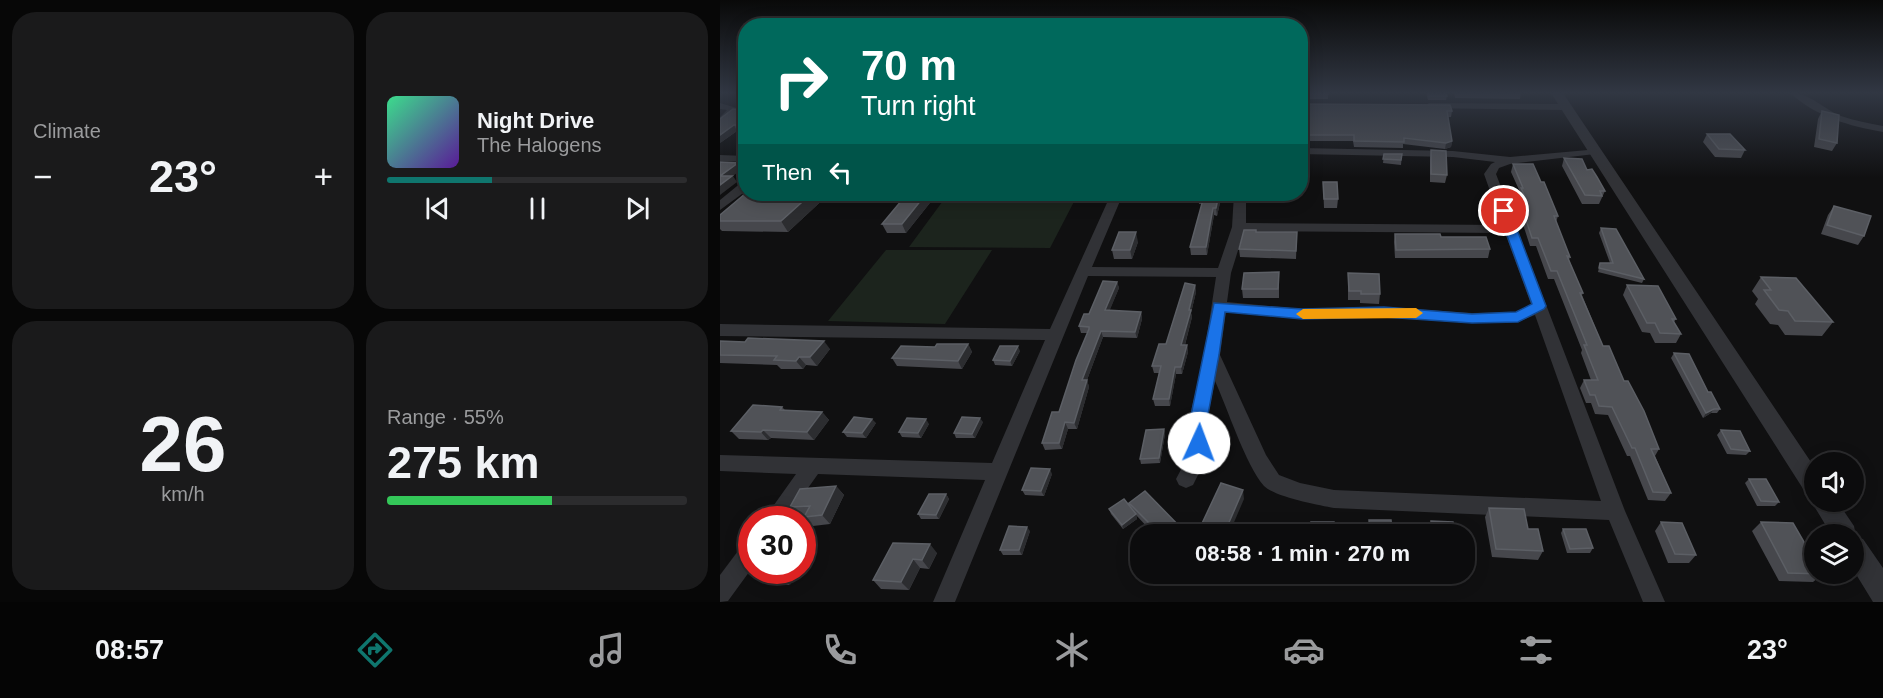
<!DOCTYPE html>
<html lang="en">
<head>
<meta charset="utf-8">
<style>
	body { margin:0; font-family:Arial,sans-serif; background:#1a1a1b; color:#f1f3f6; height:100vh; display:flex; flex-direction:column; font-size:22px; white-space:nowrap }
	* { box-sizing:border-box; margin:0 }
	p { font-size:20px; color:#9a9b9d }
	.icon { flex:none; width:33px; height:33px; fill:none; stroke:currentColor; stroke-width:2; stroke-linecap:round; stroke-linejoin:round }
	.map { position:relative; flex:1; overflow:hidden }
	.details { display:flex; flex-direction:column; gap:12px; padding:12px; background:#070707; width:720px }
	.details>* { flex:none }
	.top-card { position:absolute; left:18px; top:18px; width:570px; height:183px; border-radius:24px; box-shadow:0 3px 15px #0003,0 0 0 2px #2c2c2e; background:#00695c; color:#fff; overflow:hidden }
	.controls { position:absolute; left:1084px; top:452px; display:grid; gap:12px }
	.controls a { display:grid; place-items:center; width:60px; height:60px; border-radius:50%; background:#0c0c0d; box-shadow:0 3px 15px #0003,0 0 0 2px #2c2c2e; font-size:30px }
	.speed { position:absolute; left:18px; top:506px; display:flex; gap:12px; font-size:30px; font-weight:700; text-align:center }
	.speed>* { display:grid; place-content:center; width:78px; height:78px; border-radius:50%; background:#0c0c0d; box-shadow:0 3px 15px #0003,0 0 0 2px #2c2c2e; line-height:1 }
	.speed .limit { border:9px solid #d22; background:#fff; color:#111 }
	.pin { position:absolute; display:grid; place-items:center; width:51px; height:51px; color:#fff; margin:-26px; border:3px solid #fff; border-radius:50%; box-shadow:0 2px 6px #0007 }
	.me { position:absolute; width:66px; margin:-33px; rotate:2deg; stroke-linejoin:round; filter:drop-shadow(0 0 4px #0008) }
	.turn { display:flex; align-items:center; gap:21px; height:126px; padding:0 24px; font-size:27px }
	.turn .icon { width:78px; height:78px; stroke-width:2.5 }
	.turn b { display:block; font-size:42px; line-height:51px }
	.then { display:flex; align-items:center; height:57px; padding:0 24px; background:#0003; gap:12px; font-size:22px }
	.big { font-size:45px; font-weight:700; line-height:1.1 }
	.details .widget { flex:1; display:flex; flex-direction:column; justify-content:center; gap:9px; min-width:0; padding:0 21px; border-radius:24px; background:#1a1a1b }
	.details .dial { align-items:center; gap:0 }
	.dial b { font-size:78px; line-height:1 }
	.song { display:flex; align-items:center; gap:18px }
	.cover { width:72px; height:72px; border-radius:9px; background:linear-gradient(135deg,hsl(150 70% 55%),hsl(270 70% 35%)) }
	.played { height:6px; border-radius:3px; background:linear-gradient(90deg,#0f766e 35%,#2c2c2e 35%) }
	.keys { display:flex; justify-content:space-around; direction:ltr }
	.heat { display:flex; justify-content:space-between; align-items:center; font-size:33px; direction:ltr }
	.charge { height:9px; border-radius:4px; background:linear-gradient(90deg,#34c759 55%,#2c2c2e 0) }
	.details .tiles { flex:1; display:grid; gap:12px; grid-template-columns:repeat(2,1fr) }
	.trip { position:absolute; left:410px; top:524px; width:345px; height:60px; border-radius:24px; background:#0c0c0d; box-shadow:0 3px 15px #0003,0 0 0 2px #2c2c2e; font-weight:700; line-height:60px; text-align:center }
	.tabs { display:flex; height:96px; justify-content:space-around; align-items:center; background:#050505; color:#9a9b9d }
	.tabs .icon { width:42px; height:42px }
	.tabs .active { color:#0f766e }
	.tabs b { font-size:27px; color:#f1f3f6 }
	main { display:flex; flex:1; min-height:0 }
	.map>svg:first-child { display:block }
	.green { fill:#1c241d }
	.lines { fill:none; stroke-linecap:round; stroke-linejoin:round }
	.minor { fill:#313236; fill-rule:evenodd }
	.tertiary { fill:#313236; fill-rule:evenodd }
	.wall { fill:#46474c }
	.shaded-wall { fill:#2c2d30 }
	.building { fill:#505257; stroke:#5c5f65; stroke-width:1.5 }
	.route { fill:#1a73e8; stroke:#114b97; stroke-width:1.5 }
	.slow { fill:#f59e0b }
</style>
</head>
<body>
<main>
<section class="details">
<div class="tiles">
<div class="widget"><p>Climate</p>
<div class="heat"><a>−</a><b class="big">23°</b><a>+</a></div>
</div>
<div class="widget">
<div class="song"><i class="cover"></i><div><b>Night Drive</b><p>The Halogens</p></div></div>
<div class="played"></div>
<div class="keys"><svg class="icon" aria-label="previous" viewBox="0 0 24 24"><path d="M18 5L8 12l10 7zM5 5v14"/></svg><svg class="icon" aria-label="pause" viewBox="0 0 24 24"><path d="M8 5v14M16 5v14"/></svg><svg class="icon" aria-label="next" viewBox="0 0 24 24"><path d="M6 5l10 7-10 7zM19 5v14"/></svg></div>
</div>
<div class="widget dial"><b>26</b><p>km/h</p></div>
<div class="widget"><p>Range · 55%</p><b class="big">275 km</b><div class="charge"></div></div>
</div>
</section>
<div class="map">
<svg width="1163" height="602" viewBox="0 0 1163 602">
	<rect width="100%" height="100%" fill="#101011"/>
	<!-- green -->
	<path class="green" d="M228 194H358L330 248 189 247Z
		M166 250H272L225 324 108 321Z"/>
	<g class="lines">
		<!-- minor -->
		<path class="minor" d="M1070 93C1091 93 1103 109 1121 116 1135 121 1149 123 1163 126V132C1129 126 1097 117 1070 93Z
			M0 103 20 109 0 125V117L7 110 0 109Z
			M709 103 846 104 851 107 846 110 705 108 704 106Z
			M580 148 733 151 790 157 879 149 881 151 875 154 790 164 779 168 776 174 905 511 945 602H923L889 520 614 508C598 505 555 497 544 486 526 466 507 407 495 381L487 420 488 443 485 461 473 485 466 488 459 485 456 479 466 460 470 443 469 420 484 355 496 277 368 276 235 602H213L265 480 98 474 66 519H44L76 474 0 471V455L272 463 325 340 0 336V324L330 329 391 194H403L372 267 498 268 512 227 514 194H526V223L782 225 764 174 771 164 775 162 733 157 580 154ZM524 231 785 233 811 304 796 312 752 313 664 307 582 309 507 302 511 273ZM506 312 582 319 664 317 752 323 798 322 815 315 881 501 614 490 580 483 559 475 546 455 500 355Z
			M0 155 26 156V162L0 161Z
			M22 182H26V191L0 210V200Z
			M32 540V568L8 601 0 602V575L24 543Z"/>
		<!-- tertiary -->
		<path class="tertiary" d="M831 93H843L1095 468V501H1117L1134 526 1136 537 1143 539 1163 568V602H1153L1134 571V534H1111L1091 501 1092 498 1087 495Z"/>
	</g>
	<!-- wall -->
	<path class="wall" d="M580 93H608V99H580Z
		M706 93H726L727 96 726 100H708Z
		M734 93H801L800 99 735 98Z
		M580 104 732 111 731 117H728L732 141 731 147 725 149 683 144V148L634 147 633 141H580Z
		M26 106V131H17L0 143 20 110Z
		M1102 111 1117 143 1112 151 1094 147 1098 119Z
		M987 134 1025 150 1021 158 995 157 983 142Z
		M711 150 727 175 725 183 710 182V159Z
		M664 154H682L681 165 663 163Z
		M844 158 867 170 885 191 879 204H862L842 166Z
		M793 164 838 216 836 222 850 257 849 260 863 293 862 295 883 346 904 381 939 449 935 456 951 493 945 501 928 500 910 456H907L888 415 875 414 871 403H866L860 388 864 380H871L861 353 862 350 834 279H828L816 246H810L797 206 799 199H801L799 195 800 192 791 172Z
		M603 182 618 199 617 208H604Z
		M109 194 68 232 2 231 0 229V215Z
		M187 194H217L186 233H167L162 224Z
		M479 194H502L497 216 494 215 487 255H471L470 247 482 204H479L478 196Z
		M1114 206 1144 236 1138 245 1101 234 1108 215Z
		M881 228 924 279 922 283 878 272 880 263H890L879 233Z
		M536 232H577L576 259 520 257 519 249Z
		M675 234 721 237 770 249 768 258H675L674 242Z
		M418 242 412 259H394L392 250Z
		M559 272V298H523L522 289Z
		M628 273 660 294 659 304 640 303V300H628Z
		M1041 277 1113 322 1102 336 1065 335 1058 325 1050 324 1035 304 1038 299 1032 291Z
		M397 282 399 288 389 311 421 312 422 319 417 338 383 337 367 380 369 387 357 429H348L342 449 325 450 322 443 339 412 368 333H361L359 326Z
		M475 285 476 292 471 313 472 317 465 345H467L468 352 462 374H456L450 406H435L433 399 439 373H434L432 366 446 344Z
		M907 285 956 319 954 322 961 334 956 343H935L930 333 922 332 903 295Z
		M0 341 110 349 97 366 86 365 83 369H61L57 365 0 363Z
		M248 344 252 352 242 369 177 366 172 358 215 347Z
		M300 351 292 366 275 365 273 360Z
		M954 353 988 392 1000 409 997 413H991L983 418 951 358Z
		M62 407 65 410 102 412 109 420 94 440 51 438 48 440 19 439 11 431Z
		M263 422 255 438H236L234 433Z
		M156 423 146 438 127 437 123 432Z
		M209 424 201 438 182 437 179 432Z
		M444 429 445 434 440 463 421 464 420 459Z
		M1001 430 1030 451 1026 455 1007 454 997 435Z
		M332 474 324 496 305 495 302 490Z
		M1029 479 1059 502 1055 506H1037L1025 483Z
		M116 486 124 495 110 524 93 526 84 517V516H79L70 507Z
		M226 494 229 499 219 519H201L198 514Z
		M409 503 467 534 431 531 416 515 417 519 403 529 391 514 389 509H411Z
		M769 508 808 529 823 551 818 560 772 557 765 517Z
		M711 521 735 534H710L709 525Z
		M941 522 976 555 969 563H948L935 531Z
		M1041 522 1103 574 1093 582 1059 581 1032 531Z
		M843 529 873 548 870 553H847L841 533Z
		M310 531 302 555H283L280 550Z
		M173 543 217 553 209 569 200 568 189 590 161 589 153 580Z
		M52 570 70 585H50L45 581Z"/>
	<!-- shaded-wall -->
	<path class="shaded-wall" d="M14 125 17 131 0 143V135Z
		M732 141 731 147 725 149 726 143Z
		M18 163 22 169 13 176 17 182 0 195V176Z
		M91 194H109L68 232 61 221Z
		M206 194H217L186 233 182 224Z
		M499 194H502L497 216 496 208Z
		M493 208 494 215 487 255 486 247Z
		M416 232 418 242 412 259 410 250Z
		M397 282 399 288 387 317 385 310Z
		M475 285 476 292 471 313 472 317 463 352 461 345Z
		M421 312 422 319 417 338 415 332Z
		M381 331 383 337 367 380 369 387 357 429 354 423 362 380Z
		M104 341 110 349 97 366 90 357Z
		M248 344 252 352 242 369 238 361Z
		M467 345 468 352 462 374 461 367Z
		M298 346 300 351 292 366 290 361Z
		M79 357 86 365 83 369 76 361Z
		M455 367 456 374 450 406 449 399Z
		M994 409 991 413 983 418 986 413Z
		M102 412 109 420 94 440 87 432Z
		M260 418 263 422 255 438 252 434Z
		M152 419 156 423 146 438 142 433Z
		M206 419 209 424 201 438 198 433Z
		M345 422 348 429 342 449 339 443Z
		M444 429 445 434 440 463 439 458Z
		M43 430 51 438 48 440 41 432Z
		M330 469 332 474 324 496 321 491Z
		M116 486 124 495 110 524 102 515Z
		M523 490 524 499 509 534 507 527Z
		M226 494 229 499 219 519 216 515Z
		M416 514 417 519 403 529 402 525Z
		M307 527 310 531 302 555 299 550Z
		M210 544 217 553 209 569 202 560Z
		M83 553 88 557 82 566V554Z
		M193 559 200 568 189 590 181 582Z
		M72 570H80L70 585 65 581Z"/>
	<!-- building -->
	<path class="building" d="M580 93H608V94H580Z
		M708 93H726L727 96H709Z
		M580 104 730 105 732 111H727L732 141 726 143 684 138V142L634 141V135H580Z
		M26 106V125H14L0 135V119L13 109 20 110Z
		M1102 111 1119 115 1117 143 1099 139Z
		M987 134H1010L1025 150 999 149Z
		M711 150 726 151 727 175 711 174Z
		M664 154H682L681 160 663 159Z
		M844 158 862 159 867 170 872 169 877 177 885 191H880L882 196 865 195Z
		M0 162 18 163 0 176Z
		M793 164H813L821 182H824L838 216H834L850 257 847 256 863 293H860L883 346H889L904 381H908L924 411 939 449H931L951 493 933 492 915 448H912L892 407 879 406 875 395H870L864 380H878L864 345H867L837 271H831L818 238H812L799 199H806L801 188H803Z
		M0 176H12L0 185Z
		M603 182H617L618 199H604Z
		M26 193V194H91L61 221H0V215Z
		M187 194H206L182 224H162Z
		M479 194H499L496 208H493L486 247H470L484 196H478Z
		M1114 206 1151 216 1144 236 1107 225Z
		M881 228 896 229 924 279 879 268 880 263H893Z
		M524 230H536V232H577L576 251 519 249Z
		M399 232H416L410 250H392Z
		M675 234H720L721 237H766L770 249 676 250Z
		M559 272 558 289H522L524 273Z
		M628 273 659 274 660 294H641V291H629Z
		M1041 277 1076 278 1113 322 1075 321 1068 311 1059 310 1044 290H1051Z
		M383 281 397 282 385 310 421 312 415 332 381 331 362 380H367L354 423 345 422 339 443H322L332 412H339L356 360 369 329V327L359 326 364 314H369Z
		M465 283 475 285 469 310H471L461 345H467L461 367H455L449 399H433L441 366H432L439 344H446Z
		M907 285 938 286 956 319H952L961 334 940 333 935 323H927Z
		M28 338 104 341 90 357H79L76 361 54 360 57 356 0 355V341L25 342Z
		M217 344H248L238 361 172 358 181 346 215 347Z
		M280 346H298L290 361 273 360Z
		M954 353 969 354 988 392H991L1000 409H994L986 413Z
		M33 405 62 407 60 410 102 412 87 432 43 430 41 432 11 431Z
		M134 417 152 419 142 433 123 432Z
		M242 417 260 418 252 434 234 433Z
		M187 418 206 419 198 433 179 432Z
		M444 429 439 458 420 459 426 430Z
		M1001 430 1020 431 1030 451 1011 449Z
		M311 468 330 469 321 491 302 490Z
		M1029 479H1046L1059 502 1041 501Z
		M501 483 523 490 507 527H557V534H477Z
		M116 486 102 515 84 517 90 506 70 507 80 489Z
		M425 491 467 534H428L434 528 409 503Z
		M209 494H226L216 515 198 514Z
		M404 499 416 514 402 525 389 509Z
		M769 508 804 509 808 529H818L823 551 776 549Z
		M649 520H671L672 534H650Z
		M711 521 733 522 735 534H712Z
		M591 522H614L615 534H591Z
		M941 522 962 523 976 555 955 554Z
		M1041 522 1073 523 1095 561V573H1102L1103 574 1068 573Z
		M289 526 307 527 299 550H280Z
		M843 529H866L873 548 850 549Z
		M173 543 210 544 202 560 193 559 181 582 153 580Z
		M52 570H72L65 581H45Z"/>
	<!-- sky -->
	<linearGradient id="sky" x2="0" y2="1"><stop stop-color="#090909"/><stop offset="0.52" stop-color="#313743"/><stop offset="1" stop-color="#313743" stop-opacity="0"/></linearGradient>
	<rect width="1163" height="178" fill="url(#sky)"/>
	<!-- route -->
	<path class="route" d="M784 207 790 211 826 306 824 309 798 322 752 323 664 317 582 319 505 312 499 355 487 420V443L485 448 479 450 473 448 470 443V420L494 303 582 309 664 307 752 314 796 312 812 304 778 211Z"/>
	<!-- slow -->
	<path class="slow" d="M696 308 703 313 696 318 583 319 576 314 583 309Z"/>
</svg>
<div class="controls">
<a><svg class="icon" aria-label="sound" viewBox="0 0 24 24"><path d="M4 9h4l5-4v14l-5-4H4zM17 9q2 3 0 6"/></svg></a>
<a><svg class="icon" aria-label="layers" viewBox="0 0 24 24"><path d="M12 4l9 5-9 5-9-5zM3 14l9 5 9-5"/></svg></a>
</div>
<div class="speed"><div class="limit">30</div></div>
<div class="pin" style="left:784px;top:211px;background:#d93025"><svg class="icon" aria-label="arrive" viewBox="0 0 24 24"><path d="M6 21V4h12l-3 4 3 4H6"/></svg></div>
<svg class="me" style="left:479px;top:443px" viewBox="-20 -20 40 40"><circle r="19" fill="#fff"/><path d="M0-13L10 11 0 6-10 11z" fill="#1a73e8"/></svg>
<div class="trip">08:58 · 1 min · 270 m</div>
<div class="top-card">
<div class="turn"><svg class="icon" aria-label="right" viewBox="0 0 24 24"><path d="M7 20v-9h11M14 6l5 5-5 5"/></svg><div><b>70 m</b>Turn right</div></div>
<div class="then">Then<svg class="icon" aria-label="left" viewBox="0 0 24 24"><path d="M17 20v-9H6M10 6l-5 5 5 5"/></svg></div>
</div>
</div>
</main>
<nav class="tabs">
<b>08:57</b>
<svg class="icon active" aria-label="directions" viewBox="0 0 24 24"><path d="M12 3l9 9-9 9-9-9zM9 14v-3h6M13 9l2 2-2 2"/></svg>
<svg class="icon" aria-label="music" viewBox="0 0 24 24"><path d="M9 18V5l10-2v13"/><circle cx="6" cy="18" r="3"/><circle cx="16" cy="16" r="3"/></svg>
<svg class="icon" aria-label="phone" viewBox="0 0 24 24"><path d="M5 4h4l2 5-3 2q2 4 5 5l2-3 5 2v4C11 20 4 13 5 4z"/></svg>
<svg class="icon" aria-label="climate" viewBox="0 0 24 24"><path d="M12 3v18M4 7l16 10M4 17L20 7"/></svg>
<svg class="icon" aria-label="car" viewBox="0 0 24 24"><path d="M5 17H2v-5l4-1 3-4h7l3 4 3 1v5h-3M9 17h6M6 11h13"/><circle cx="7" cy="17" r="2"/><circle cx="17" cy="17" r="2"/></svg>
<svg class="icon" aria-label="filters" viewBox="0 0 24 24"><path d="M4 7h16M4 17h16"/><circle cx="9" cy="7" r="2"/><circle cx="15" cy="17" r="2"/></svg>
<b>23°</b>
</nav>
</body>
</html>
